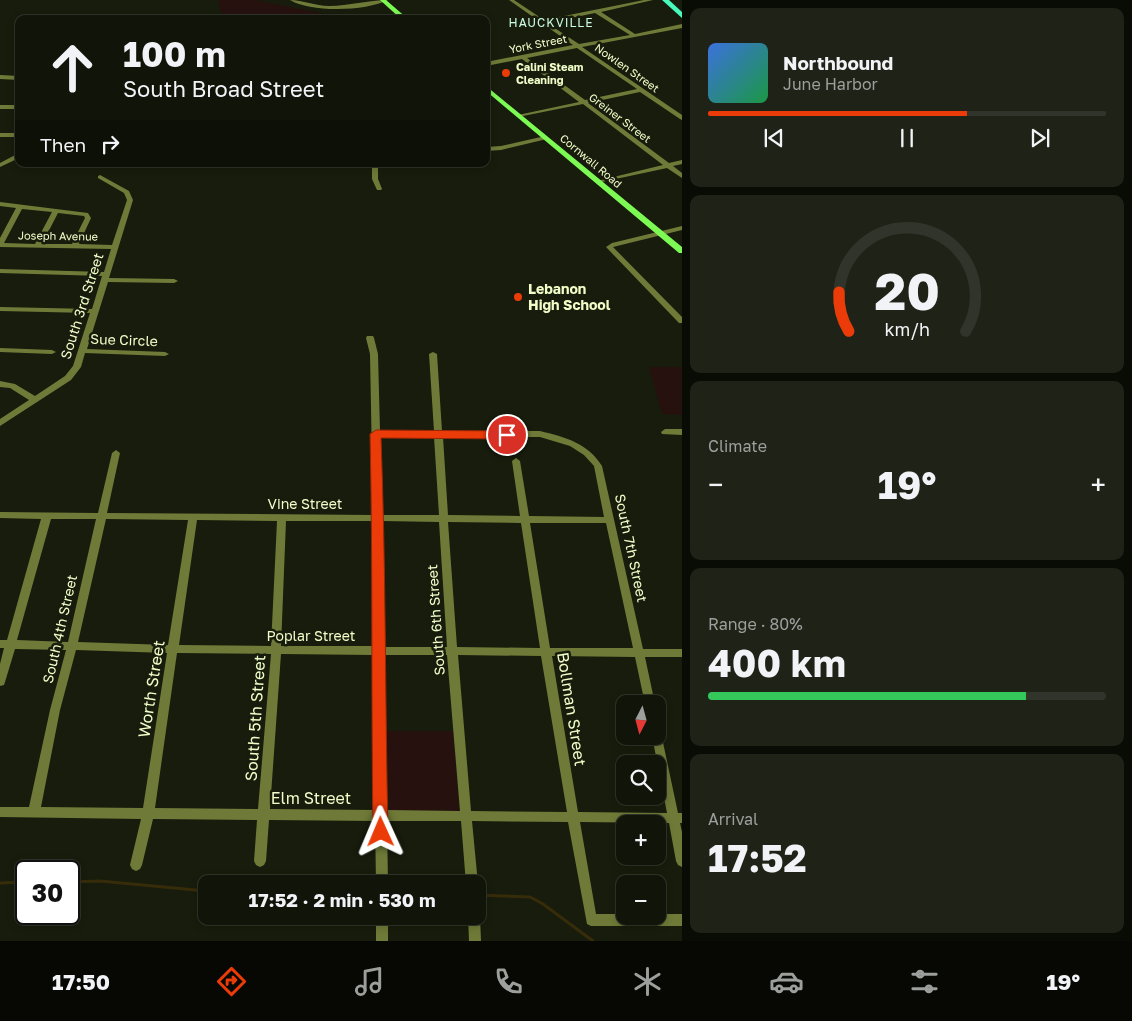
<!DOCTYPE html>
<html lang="en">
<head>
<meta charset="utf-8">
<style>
	body { margin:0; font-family:"Golos Text",sans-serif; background:#1e2217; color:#f1f3f6; height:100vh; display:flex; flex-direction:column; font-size:19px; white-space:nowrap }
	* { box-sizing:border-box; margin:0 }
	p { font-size:16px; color:#9c9f9c }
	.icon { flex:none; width:28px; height:28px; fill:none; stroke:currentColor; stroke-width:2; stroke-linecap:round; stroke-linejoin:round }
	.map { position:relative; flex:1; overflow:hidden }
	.details { display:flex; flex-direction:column; gap:8px; padding:8px; background:#090c05; width:450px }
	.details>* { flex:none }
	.top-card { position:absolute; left:15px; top:15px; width:475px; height:152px; border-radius:10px; box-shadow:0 2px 8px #0003,0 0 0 1px #30342a; background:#111509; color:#f1f3f6; overflow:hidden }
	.needle { width:32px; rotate:186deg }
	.fabs { position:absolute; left:616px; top:695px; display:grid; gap:10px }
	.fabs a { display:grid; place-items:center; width:50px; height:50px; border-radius:10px; background:#111509; box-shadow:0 2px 8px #0003,0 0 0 1px #30342a; font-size:25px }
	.speed { position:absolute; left:15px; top:860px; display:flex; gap:10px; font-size:25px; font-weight:700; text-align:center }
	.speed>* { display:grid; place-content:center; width:65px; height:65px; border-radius:50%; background:#111509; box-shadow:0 2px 8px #0003,0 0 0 1px #30342a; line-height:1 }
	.speed .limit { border:2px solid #111; border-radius:8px; background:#fff; color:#111 }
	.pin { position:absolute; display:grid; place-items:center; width:42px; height:42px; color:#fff; margin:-21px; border:2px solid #fff; border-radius:50%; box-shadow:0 1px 5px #0007 }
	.me { position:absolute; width:55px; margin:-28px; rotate:359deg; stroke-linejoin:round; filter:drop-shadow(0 0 4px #0008) }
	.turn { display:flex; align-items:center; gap:18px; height:105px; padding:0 25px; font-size:22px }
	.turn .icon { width:65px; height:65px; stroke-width:2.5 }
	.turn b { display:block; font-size:35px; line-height:42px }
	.then { display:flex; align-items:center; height:48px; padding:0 25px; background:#0003; gap:10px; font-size:19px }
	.big { font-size:38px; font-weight:700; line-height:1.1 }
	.details .widget { flex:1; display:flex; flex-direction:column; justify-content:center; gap:8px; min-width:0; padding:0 18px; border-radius:10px; background:#1e2217 }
	.details .dial { align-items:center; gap:0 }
	.dial svg { height:130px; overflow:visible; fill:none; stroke:#30342a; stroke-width:7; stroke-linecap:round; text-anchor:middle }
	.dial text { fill:#f1f3f6; stroke:none }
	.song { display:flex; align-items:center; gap:15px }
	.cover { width:60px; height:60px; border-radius:8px; background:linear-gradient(135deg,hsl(220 70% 55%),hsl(140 70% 35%)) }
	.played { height:5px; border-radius:2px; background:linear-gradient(90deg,#ea3b08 65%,#30342a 65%) }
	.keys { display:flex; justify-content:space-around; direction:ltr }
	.heat { display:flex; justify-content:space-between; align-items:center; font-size:28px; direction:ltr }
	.charge { height:8px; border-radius:4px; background:linear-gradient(90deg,#34c759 80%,#30342a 0) }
	.trip { position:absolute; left:198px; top:875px; width:288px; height:50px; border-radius:10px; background:#111509; box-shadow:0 2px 8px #0003,0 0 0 1px #30342a; font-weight:700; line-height:50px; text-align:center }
	.tabs { display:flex; height:80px; justify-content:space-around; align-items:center; background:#070804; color:#9c9f9c }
	.tabs .icon { width:35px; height:35px }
	.tabs .current { color:#ea3b08 }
	.tabs b { font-size:22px; color:#f1f3f6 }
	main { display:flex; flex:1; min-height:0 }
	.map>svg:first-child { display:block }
	.green { fill:#26110f }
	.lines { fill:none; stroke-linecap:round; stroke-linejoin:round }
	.stream { stroke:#372c0a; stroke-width:3 }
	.minor { fill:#6f7a38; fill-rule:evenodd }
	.major { fill:#7df954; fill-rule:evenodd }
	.highway { fill:#48f9bb; fill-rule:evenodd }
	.route { fill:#ea3b08; stroke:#982605 }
	.poi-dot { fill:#ea3b08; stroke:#171c0c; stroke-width:2 }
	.labels { text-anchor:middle; stroke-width:5; stroke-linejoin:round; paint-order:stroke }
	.far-street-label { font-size:11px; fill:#f1fdc9; stroke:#171c0c }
	.far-poi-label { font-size:11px; font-weight:bold; fill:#f1fdc9; stroke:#171c0c; text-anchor:start }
	.far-neighbourhood-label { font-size:12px; letter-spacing:1px; fill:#cbfde4; stroke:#171c0c }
	.poi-label { font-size:14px; font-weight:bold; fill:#f1fdc9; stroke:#171c0c; text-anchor:start }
	.street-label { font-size:14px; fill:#f1fdc9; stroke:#171c0c }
	.near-street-label { font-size:16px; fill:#f1fdc9; stroke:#171c0c }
</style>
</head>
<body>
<main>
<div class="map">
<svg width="682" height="941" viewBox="0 0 682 941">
	<rect width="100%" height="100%" fill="#171c0c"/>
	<!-- green -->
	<path class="green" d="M218 0H255L350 19H223Z
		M649 367H682V415L662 414Z
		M387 731H453L459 811 389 810Z"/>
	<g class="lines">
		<!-- stream -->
		<path class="stream" d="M69 882 100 881 206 891
			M0 883 26 882
			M476 895 530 897 543 904 593 941"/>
		<!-- minor -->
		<path class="minor" d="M290 0C303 0 315 6 329 6 349 6 368 0 388 0 367 11 311 13 290 0Z
			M509 0H514L544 20 644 0H653L601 12 635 34 682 24V28L582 47 682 115V120L680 119 640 92 588 103 669 163 682 160V164L673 166 682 173V178L667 168 597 183V181L663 165 583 104 518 117V115L579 102 522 59 486 66V62L573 45ZM595 13 630 35 579 44 547 23ZM577 48 637 89 585 100 527 58Z
			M0 75 19 76V80L0 79Z
			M0 105H19V109H0Z
			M0 133H19V137H0Z
			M545 136 548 138 547 139 501 150 486 151V147L501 146Z
			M19 153V158L0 167V163Z
			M372 164H378V179L382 189 381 190H377L372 179Z
			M100 175 129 191 133 200 109 278 174 279 178 281 174 283 108 282 87 349 165 352 169 354 165 356 85 353 81 367 71 380 0 426V419L29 400 10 388 0 387V381L15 384 35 396 65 376 73 366 90 313 0 311V307L92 309 102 276 0 273V269L104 272 111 249 0 247V238L16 208 0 206V202L88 213 91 218 79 244 112 245 127 200 124 193 98 178V176ZM22 209 52 212 35 244 4 243ZM58 213 84 216 85 218 72 244H42Z
			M682 226V230L613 247 682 317V323H679L606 247 612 243Z
			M367 336H373L374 338 378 354 380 431H434L429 354 433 352 437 354 442 431H540C565 437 588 443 602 466L643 649H682V657H645L655 704H645L635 657 552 656 578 812 667 813 652 736H658V731L661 733 678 813H682V823H680L682 832V867L678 865 676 861 669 823 580 822 596 914H625V916H658V914H682V926H591L587 924 568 822 472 821 478 884 476 888V884H466L461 821H387L388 884H376L375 821 269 820 266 861 264 865 260 867 256 865 254 861 257 820 153 819 142 865 140 869 136 871 132 869 130 865 141 819 0 817V807H29L50 710 66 650 15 649 5 682 4 685 0 686V664L4 648H0V640H7L41 519 0 518V512L98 513 112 453 116 450 120 453 107 513 373 515 370 354 366 338ZM381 437H434L439 515H382ZM443 437H540L570 446 584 455 594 466 604 517 529 516 520 461 516 458 512 461 520 516 448 515ZM51 519H96L68 642 17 640ZM106 519 188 520 168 645 78 642ZM197 520 277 521 271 646 179 645ZM286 521H373L374 646H281ZM382 521 439 522 447 647H384ZM448 522 521 523 540 648 457 647ZM530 523H606L633 648H550ZM76 650 167 653 143 808 41 807 60 710ZM177 653 271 654 258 809 155 808ZM281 654 374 655 375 810 270 809ZM384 655H447L460 811 387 810ZM458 655 541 656 567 812 471 811Z
			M0 348 52 350 56 352 52 354 0 352Z
			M665 429H682V435L662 434 661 432Z
			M476 911 478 912 480 916 481 941H469L468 916H476Z
			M376 916H388V941H376Z"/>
		<!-- major -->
		<path class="major" d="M380 0H386L408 19H401Z
			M486 86 682 247V253H679L486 91Z"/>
		<!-- highway -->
		<path class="highway" d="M662 0H669L682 12V18Z"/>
	</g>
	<!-- route -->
	<path class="route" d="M376 430 507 431 513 435 507 439 381 438C386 569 385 700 388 832L386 837 381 839 375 837 373 832C371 699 373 566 370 434Z"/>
	<!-- markers -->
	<g class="poi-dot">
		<circle cx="506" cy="73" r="5"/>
		<circle cx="518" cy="297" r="5"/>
	</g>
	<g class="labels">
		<!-- far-street labels -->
		<g class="far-street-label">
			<text transform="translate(538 44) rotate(-11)" y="4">York Street</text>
			<text transform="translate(627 68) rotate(35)" y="4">Nowlen Street</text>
			<text transform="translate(620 118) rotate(37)" y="4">Greiner Street</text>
			<text transform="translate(591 161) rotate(40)" y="4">Cornwall Road</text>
			<text transform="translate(58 236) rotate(1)" y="4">Joseph Avenue</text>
		</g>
		<!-- far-poi labels -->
		<g class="far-poi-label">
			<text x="516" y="71">Calini Steam<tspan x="516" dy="13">Cleaning</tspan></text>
		</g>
		<!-- far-neighbourhood labels -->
		<g class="far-neighbourhood-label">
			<text x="551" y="27">HAUCKVILLE</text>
		</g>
		<!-- poi labels -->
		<g class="poi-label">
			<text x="528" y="294">Lebanon<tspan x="528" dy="16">High School</tspan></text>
		</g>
		<!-- street labels -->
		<g class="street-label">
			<text transform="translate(82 306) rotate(-72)" y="5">South 3rd Street</text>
			<text transform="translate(124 340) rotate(2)" y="5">Sue Circle</text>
			<text x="305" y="509">Vine Street</text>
			<text transform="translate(631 548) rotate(78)" y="5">South 7th Street</text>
			<text transform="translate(436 620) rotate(-94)" y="5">South 6th Street</text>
			<text transform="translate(60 629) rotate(-77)" y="5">South 4th Street</text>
			<text x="311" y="641">Poplar Street</text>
		</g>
		<!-- near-street labels -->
		<g class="near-street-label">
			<text transform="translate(151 689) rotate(-81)" y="6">Worth Street</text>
			<text transform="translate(572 709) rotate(81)" y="6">Bollman Street</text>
			<text transform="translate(255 718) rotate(-86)" y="6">South 5th Street</text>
			<text x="311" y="804">Elm Street</text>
		</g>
	</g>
</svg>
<div class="fabs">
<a><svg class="needle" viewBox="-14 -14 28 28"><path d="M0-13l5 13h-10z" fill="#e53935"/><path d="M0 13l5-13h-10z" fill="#9c9f9c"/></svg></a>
<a><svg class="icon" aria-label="search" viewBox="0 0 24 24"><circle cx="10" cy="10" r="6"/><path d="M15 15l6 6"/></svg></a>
<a>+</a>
<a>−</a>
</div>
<div class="speed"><div class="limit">30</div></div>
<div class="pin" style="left:507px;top:435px;background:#d93025"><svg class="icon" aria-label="arrive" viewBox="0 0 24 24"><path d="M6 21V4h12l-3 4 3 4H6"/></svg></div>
<svg class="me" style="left:381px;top:832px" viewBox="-20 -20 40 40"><path d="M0-17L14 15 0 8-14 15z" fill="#ea3b08" stroke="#fff" stroke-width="4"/></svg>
<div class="trip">17:52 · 2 min · 530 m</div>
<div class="top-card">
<div class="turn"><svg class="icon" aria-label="ahead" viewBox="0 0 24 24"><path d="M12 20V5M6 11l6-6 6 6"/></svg><div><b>100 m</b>South Broad Street</div></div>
<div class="then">Then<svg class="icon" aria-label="right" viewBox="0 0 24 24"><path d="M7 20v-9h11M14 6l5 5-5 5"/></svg></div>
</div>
</div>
<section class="details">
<div class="widget">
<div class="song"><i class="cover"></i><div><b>Northbound</b><p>June Harbor</p></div></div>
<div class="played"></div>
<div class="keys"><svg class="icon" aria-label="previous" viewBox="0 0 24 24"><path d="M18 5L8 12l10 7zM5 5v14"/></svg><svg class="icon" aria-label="pause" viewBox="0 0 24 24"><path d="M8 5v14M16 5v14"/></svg><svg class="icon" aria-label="next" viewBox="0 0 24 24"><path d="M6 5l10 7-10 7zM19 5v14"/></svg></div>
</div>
<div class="widget dial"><svg viewBox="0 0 100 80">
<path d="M14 69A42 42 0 1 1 86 69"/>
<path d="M14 69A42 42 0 0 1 8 45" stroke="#ea3b08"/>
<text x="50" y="56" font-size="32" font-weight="700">20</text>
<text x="50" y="72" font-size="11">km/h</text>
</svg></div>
<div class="widget"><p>Climate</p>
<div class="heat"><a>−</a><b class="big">19°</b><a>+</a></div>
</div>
<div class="widget"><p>Range · 80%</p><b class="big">400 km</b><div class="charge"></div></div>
<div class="widget"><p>Arrival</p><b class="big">17:52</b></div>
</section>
</main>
<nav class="tabs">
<b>17:50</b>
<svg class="icon current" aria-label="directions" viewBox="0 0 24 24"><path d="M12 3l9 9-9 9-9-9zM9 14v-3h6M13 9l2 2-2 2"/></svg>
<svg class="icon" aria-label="music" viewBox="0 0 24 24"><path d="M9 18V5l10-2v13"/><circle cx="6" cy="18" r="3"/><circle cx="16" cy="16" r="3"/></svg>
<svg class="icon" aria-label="phone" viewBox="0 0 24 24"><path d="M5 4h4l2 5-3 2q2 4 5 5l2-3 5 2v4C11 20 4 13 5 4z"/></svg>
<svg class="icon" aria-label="climate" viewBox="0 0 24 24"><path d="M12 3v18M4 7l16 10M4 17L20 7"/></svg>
<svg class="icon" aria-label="car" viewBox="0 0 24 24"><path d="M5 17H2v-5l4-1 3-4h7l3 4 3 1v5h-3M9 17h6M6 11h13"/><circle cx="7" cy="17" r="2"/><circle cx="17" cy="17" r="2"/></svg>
<svg class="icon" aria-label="filters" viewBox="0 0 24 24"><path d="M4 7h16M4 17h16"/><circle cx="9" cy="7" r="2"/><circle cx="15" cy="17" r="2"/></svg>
<b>19°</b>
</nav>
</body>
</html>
